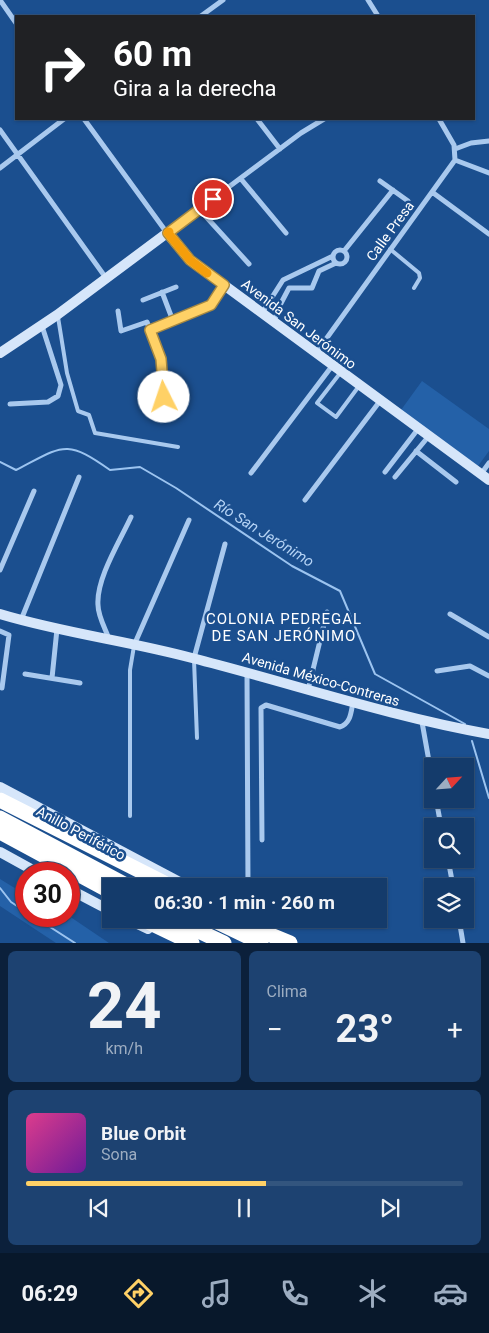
<!DOCTYPE html>
<html lang="es">
<head>
<meta charset="utf-8">
<style>
	body { margin:0; font-family:Roboto,sans-serif; background:#1d4271; color:#f1f3f6; height:100vh; display:flex; flex-direction:column; font-size:19px; white-space:nowrap }
	* { box-sizing:border-box; margin:0 }
	p { font-size:16px; color:#9dadc1 }
	.icon { flex:none; width:28px; height:28px; fill:none; stroke:currentColor; stroke-width:2; stroke-linecap:round; stroke-linejoin:round }
	.map { position:relative; height:943px; overflow:hidden }
	.sheet { display:flex; flex-direction:column; gap:8px; padding:8px; background:#0b203b; flex:1 }
	.sheet>* { flex:none }
	.hud { position:absolute; left:15px; top:15px; width:460px; height:105px; border-radius:0px; box-shadow:0 1px 4px #0004,0 0 0 1px #33557e; background:#202124; color:#fff; overflow:hidden }
	.needle { width:32px; rotate:64deg }
	.fabs { position:absolute; left:424px; top:758px; display:grid; gap:10px }
	.fabs a { display:grid; place-items:center; width:50px; height:50px; border-radius:0px; background:#143b6b; box-shadow:0 1px 4px #0004,0 0 0 1px #33557e; font-size:25px }
	.speed { position:absolute; left:15px; top:862px; display:flex; gap:10px; font-size:25px; font-weight:700; text-align:center }
	.speed>* { display:grid; place-content:center; width:65px; height:65px; border-radius:50%; background:#143b6b; box-shadow:0 1px 4px #0004,0 0 0 1px #33557e; line-height:1 }
	.speed .limit { border:8px solid #d22; background:#fff; color:#111 }
	.pin { position:absolute; display:grid; place-items:center; width:42px; height:42px; color:#fff; margin:-21px; border:2px solid #fff; border-radius:50%; box-shadow:0 1px 5px #0007 }
	.me { position:absolute; width:55px; margin:-28px; rotate:356deg; stroke-linejoin:round; filter:drop-shadow(0 0 4px #0008) }
	.turn { display:flex; align-items:center; gap:18px; height:105px; padding:0 15px; font-size:22px }
	.turn .icon { width:65px; height:65px; stroke-width:2.5 }
	.turn b { display:block; font-size:35px; line-height:42px }
	.big { font-size:38px; font-weight:700; line-height:1.1 }
	.sheet .card { flex:1; display:flex; flex-direction:column; justify-content:center; gap:8px; min-width:0; padding:0 18px; border-radius:8px; background:#1d4271 }
	.sheet .dial { align-items:center; gap:0 }
	.dial b { font-size:65px; line-height:1 }
	.song { display:flex; align-items:center; gap:15px }
	.cover { width:60px; height:60px; border-radius:8px; background:linear-gradient(135deg,hsl(330 70% 55%),hsl(280 70% 35%)) }
	.played { height:5px; border-radius:2px; background:linear-gradient(90deg,#ffd166 55%,#33557e 55%) }
	.keys { display:flex; justify-content:space-around; direction:ltr }
	.heat { display:flex; justify-content:space-between; align-items:center; font-size:28px; direction:ltr }
	.sheet .tiles { flex:1; display:grid; gap:8px; grid-template-columns:1fr 1fr }
	.card:last-child { grid-column:span 2 }
	.trip { position:absolute; left:102px; top:878px; width:285px; height:50px; border-radius:0px; background:#143b6b; box-shadow:0 1px 4px #0004,0 0 0 1px #33557e; font-weight:700; line-height:50px; text-align:center }
	.tabs { display:flex; height:80px; justify-content:space-around; align-items:center; background:#08182b; color:#9dadc1 }
	.tabs .icon { width:35px; height:35px }
	.tabs .current { color:#ffd166 }
	.tabs b { font-size:22px; color:#f1f3f6 }
	.map>svg:first-child { display:block }
	.green { fill:#2461a8 }
	.lines { fill:none; stroke-linecap:round; stroke-linejoin:round }
	.stream { stroke:#9cc4f0; stroke-width:2 }
	.lane { stroke:#a9c9ee; stroke-width:4 }
	.street { stroke:#a9c9ee; stroke-width:5 }
	.secondary { stroke:#d6e6fa; stroke-width:10 }
	.highway { stroke:#fff; stroke-width:15 }
	.route-casing { stroke:#a68842; stroke-width:12 }
	.route { stroke:#ffd166; stroke-width:9 }
	.slow { stroke:#f59e0b; stroke-width:9 }
	.labels { text-anchor:middle; stroke-width:5; stroke-linejoin:round; paint-order:stroke }
	.street-label { font-size:14px; fill:#fff; stroke:#1b4f8f }
	.water-label { font-size:15px; font-style:italic; fill:#b5d3f5; stroke:#1b4f8f }
	.neighbourhood-label { font-size:15px; letter-spacing:1px; fill:#fff; stroke:#1b4f8f }
</style>
</head>
<body>
<div class="map">
<svg width="489" height="943" viewBox="0 0 489 943">
	<rect width="100%" height="100%" fill="#1b4f8f"/>
	<!-- green -->
	<path class="green" d="M422 381 489 429V451L478 466 401 410Z
		M0 879 26 895V916H69L109 943H56L0 906Z"/>
	<g class="lines">
		<!-- stream -->
		<path class="stream" d="M0 462 16 470C63 446 65 438 110 470L140 467 176 488 292 566 340 591 375 674 465 724
			M472 741 489 798
			M0 888 11 902 26 912
			M33 916 75 943"/>
		<!-- lane -->
		<path class="lane" d="M390 249 419 273 420 278 414 288
			M58 317 67 373 78 411 89 415 95 433 178 447
			M341 372 317 403 336 417 359 386
			M194 660 197 738
			M130 816V670L134 646"/>
		<!-- street -->
		<path class="street" d="M0 0 16 23
			M368 0 378 16
			M201 16 223 0
			M84 119 167 233 301 133 324 119
			M257 119 280 149
			M0 130 106 278
			M455 149 471 143 489 141
			M455 160 489 173
			M0 168 64 119
			M241 179 286 233
			M380 181 408 201
			M432 192 489 234
			M199 209 249 264
			M333 257a7 7 0 1 1 14 0a7 7 0 1 1-14 0Z
			M344 251 393 190
			M162 292 173 321
			M143 300 176 287
			M118 311 121 331 147 322 161 359 164 397
			M262 313 283 280 333 256
			M274 322 279 307 289 288H312L319 271 336 263
			M150 330 211 305 224 285
			M316 353 455 160 454 145 439 119
			M10 404 48 402 58 396 61 385 42 326
			M416 451 456 482
			M385 472 418 429
			M251 473 332 366
			M481 474 489 463
			M395 477 428 437
			M305 500 380 401
			M0 570 34 491
			M450 614 489 637
			M21 620 79 477
			M0 631 9 635 2 688
			M109 639C105 628 98 616 98 605 96 579 120 541 131 517
			M135 643 189 520
			M194 658 225 544
			M437 671 470 666 489 676
			M25 674 80 683
			M247 674 248 886
			M52 678 57 629
			M308 690 327 612
			M422 722 432 778
			M436 799 441 826
			M262 840 261 708 266 705 340 727C351 723 351 712 353 702
			M448 859 453 886
			M459 919 463 943"/>
		<!-- secondary -->
		<path class="secondary" d="M0 353 57 315 167 233 190 260 489 480
			M0 614C63 633 129 641 192 658 291 683 388 716 489 734
			M0 787 187 886
			M0 852 40 874
			M69 889 111 911
			M127 919 148 929"/>
		<!-- highway -->
		<path class="highway" d="M0 800 170 886
			M0 818 128 886
			M0 832 111 892
			M142 919 192 943
			M173 919 224 943
			M211 919 261 943
			M232 919 290 943"/>
	</g>
	<g class="lines">
		<!-- route casing -->
		<g class="route-casing">
			<path id="route" d="M164 397 161 359 150 330 211 305 224 285 190 260 168 233 213 199"/>
		</g>
		<!-- route -->
		<use href="#route" class="route"/>
		<!-- slow -->
		<path class="slow" d="M169 232 168 233 190 260 207 273"/>
	</g>
	<g class="labels">
		<!-- street labels -->
		<g class="street-label">
			<text transform="translate(390 231) rotate(-54)" y="5">Calle Presa</text>
			<text transform="translate(299 324) rotate(37)" y="5">Avenida San Jerónimo</text>
			<text transform="translate(321 679) rotate(16)" y="5">Avenida México-Contreras</text>
			<text transform="translate(81 833) rotate(28)" y="5">Anillo Periférico</text>
		</g>
		<!-- water labels -->
		<g class="water-label">
			<text transform="translate(264 533) rotate(32)" y="5">Río San Jerónimo</text>
		</g>
		<!-- neighbourhood labels -->
		<g class="neighbourhood-label">
			<text x="284" y="624">COLONIA PEDREGAL<tspan x="284" dy="17">DE SAN JERÓNIMO</tspan></text>
		</g>
	</g>
</svg>
<div class="fabs">
<a><svg class="needle" viewBox="-14 -14 28 28"><path d="M0-13l5 13h-10z" fill="#e53935"/><path d="M0 13l5-13h-10z" fill="#9dadc1"/></svg></a>
<a><svg class="icon" aria-label="search" viewBox="0 0 24 24"><circle cx="10" cy="10" r="6"/><path d="M15 15l6 6"/></svg></a>
<a><svg class="icon" aria-label="layers" viewBox="0 0 24 24"><path d="M12 4l9 5-9 5-9-5zM3 14l9 5 9-5"/></svg></a>
</div>
<div class="speed"><div class="limit">30</div></div>
<div class="pin" style="left:213px;top:199px;background:#d93025"><svg class="icon" aria-label="arrive" viewBox="0 0 24 24"><path d="M6 21V4h12l-3 4 3 4H6"/></svg></div>
<svg class="me" style="left:164px;top:397px" viewBox="-20 -20 40 40"><circle r="19" fill="#fff"/><path d="M0-13L10 11 0 6-10 11z" fill="#ffd166"/></svg>
<div class="trip">06:30 · 1 min · 260 m</div>
<div class="hud">
<div class="turn"><svg class="icon" aria-label="right" viewBox="0 0 24 24"><path d="M7 20v-9h11M14 6l5 5-5 5"/></svg><div><b>60 m</b>Gira a la derecha</div></div>
</div>
</div>
<section class="sheet">
<div class="tiles">
<div class="card dial"><b>24</b><p>km/h</p></div>
<div class="card"><p>Clima</p>
<div class="heat"><a>−</a><b class="big">23°</b><a>+</a></div>
</div>
<div class="card">
<div class="song"><i class="cover"></i><div><b>Blue Orbit</b><p>Sona</p></div></div>
<div class="played"></div>
<div class="keys"><svg class="icon" aria-label="previous" viewBox="0 0 24 24"><path d="M18 5L8 12l10 7zM5 5v14"/></svg><svg class="icon" aria-label="pause" viewBox="0 0 24 24"><path d="M8 5v14M16 5v14"/></svg><svg class="icon" aria-label="next" viewBox="0 0 24 24"><path d="M6 5l10 7-10 7zM19 5v14"/></svg></div>
</div>
</div>
</section>
<nav class="tabs">
<b>06:29</b>
<svg class="icon current" aria-label="directions" viewBox="0 0 24 24"><path d="M12 3l9 9-9 9-9-9zM9 14v-3h6M13 9l2 2-2 2"/></svg>
<svg class="icon" aria-label="music" viewBox="0 0 24 24"><path d="M9 18V5l10-2v13"/><circle cx="6" cy="18" r="3"/><circle cx="16" cy="16" r="3"/></svg>
<svg class="icon" aria-label="phone" viewBox="0 0 24 24"><path d="M5 4h4l2 5-3 2q2 4 5 5l2-3 5 2v4C11 20 4 13 5 4z"/></svg>
<svg class="icon" aria-label="climate" viewBox="0 0 24 24"><path d="M12 3v18M4 7l16 10M4 17L20 7"/></svg>
<svg class="icon" aria-label="car" viewBox="0 0 24 24"><path d="M5 17H2v-5l4-1 3-4h7l3 4 3 1v5h-3M9 17h6M6 11h13"/><circle cx="7" cy="17" r="2"/><circle cx="17" cy="17" r="2"/></svg>
</nav>
</body>
</html>
